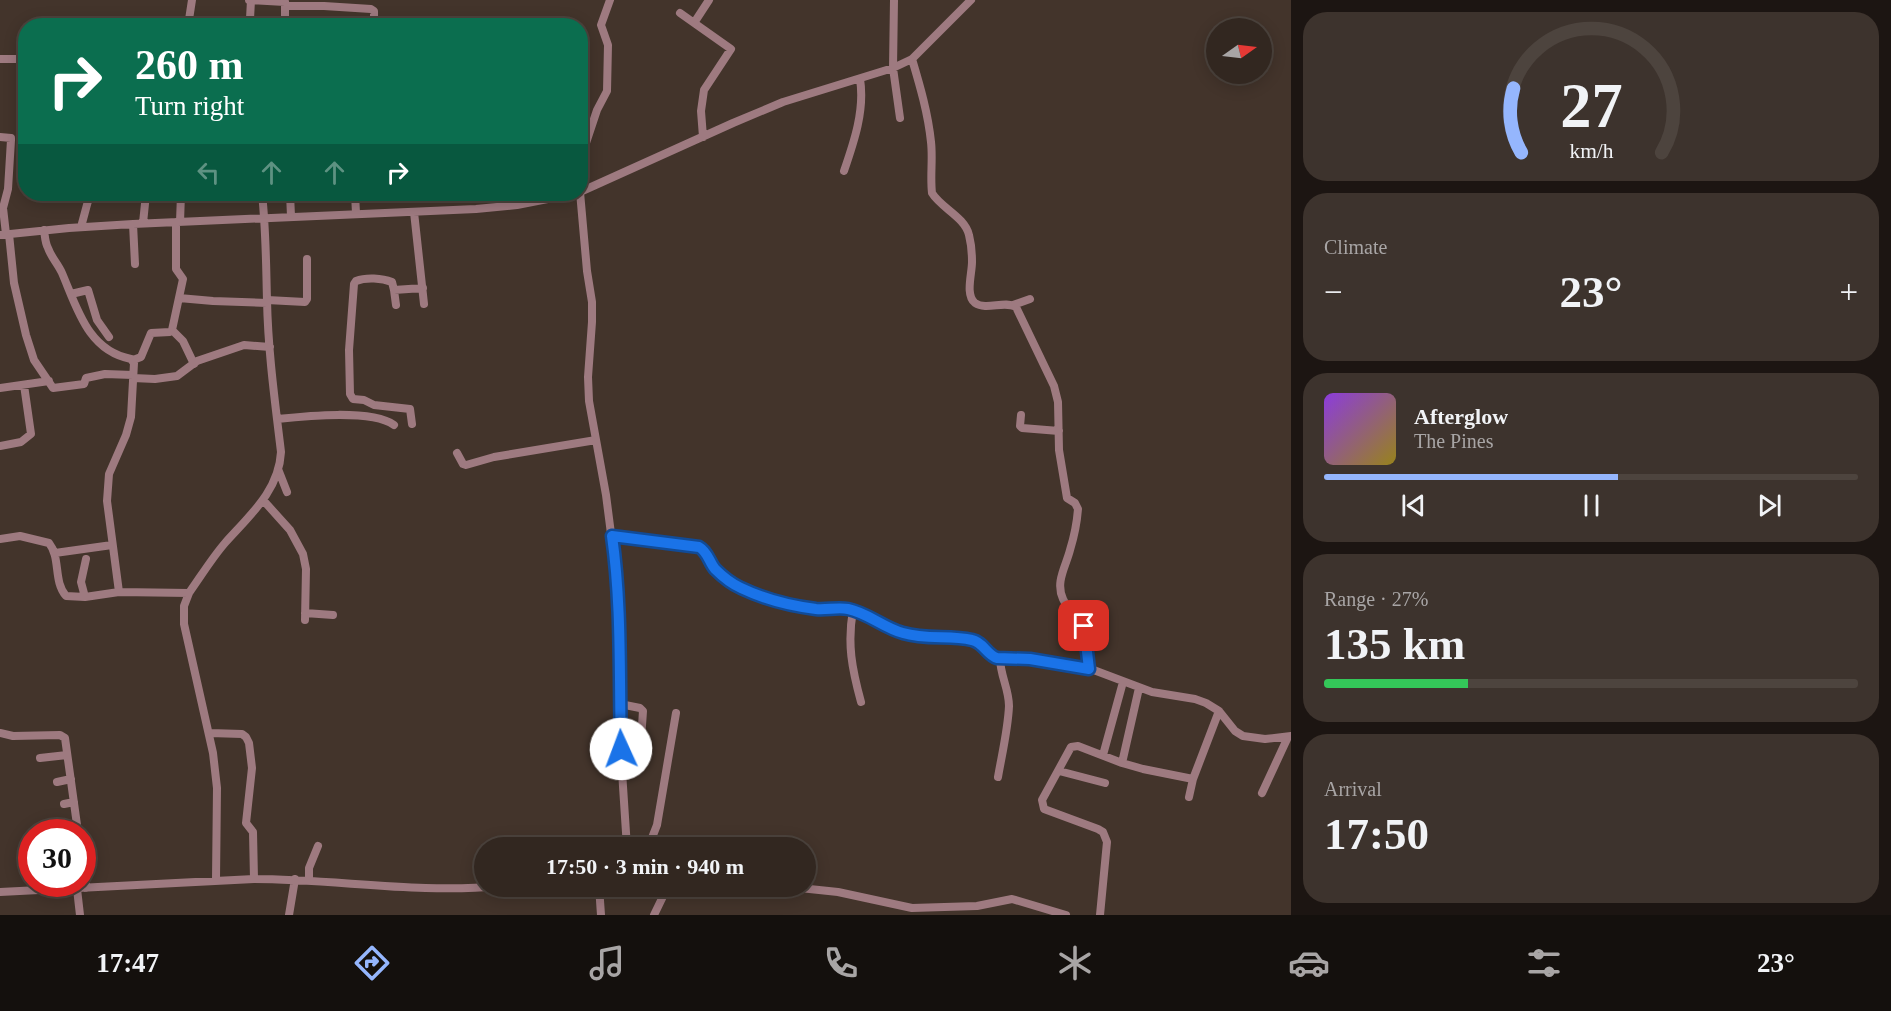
<!DOCTYPE html>
<html lang="en">
<head>
<meta charset="utf-8">
<style>
	body { margin:0; font-family:Georgia,serif; background:#3d332d; color:#f1f3f6; height:100vh; display:flex; flex-direction:column; font-size:22px; white-space:nowrap }
	* { box-sizing:border-box; margin:0 }
	p { font-size:20px; color:#a8a5a5 }
	.icon { flex:none; width:33px; height:33px; fill:none; stroke:currentColor; stroke-width:2; stroke-linecap:round; stroke-linejoin:round }
	.map { position:relative; flex:1; overflow:hidden }
	.details { display:flex; flex-direction:column; gap:12px; padding:12px; background:#1c1512; width:600px }
	.details>* { flex:none }
	.top-card { position:absolute; left:18px; top:18px; width:570px; height:183px; border-radius:24px; box-shadow:0 3px 15px #0003,0 0 0 2px #4d443e; background:#0b6e4f; color:#fff; overflow:hidden }
	.needle { width:39px; rotate:76deg }
	.buttons { position:absolute; left:1206px; top:18px; display:grid; gap:12px }
	.buttons a { display:grid; place-items:center; width:66px; height:66px; border-radius:50%; background:#322720; box-shadow:0 3px 15px #0003,0 0 0 2px #4d443e; font-size:30px }
	.speed { position:absolute; left:18px; top:819px; display:flex; gap:12px; font-size:30px; font-weight:700; text-align:center }
	.speed>* { display:grid; place-content:center; width:78px; height:78px; border-radius:50%; background:#322720; box-shadow:0 3px 15px #0003,0 0 0 2px #4d443e; line-height:1 }
	.speed .limit { border:9px solid #d22; background:#fff; color:#111 }
	.pin { position:absolute; display:grid; place-items:center; width:51px; height:51px; color:#fff; margin:-26px; border-radius:12px; box-shadow:0 3px 9px #0006 }
	.me { position:absolute; width:66px; margin:-33px; rotate:358deg; stroke-linejoin:round; filter:drop-shadow(0 0 4px #0008) }
	.turn { display:flex; align-items:center; gap:21px; height:126px; padding:0 18px; font-size:27px }
	.turn .icon { width:78px; height:78px; stroke-width:2.5 }
	.turn b { display:block; font-size:42px; line-height:51px }
	.lanes { display:flex; align-items:center; height:57px; padding:0 18px; background:#0003; justify-content:center; gap:30px; direction:ltr }
	.lanes .off { opacity:.35 }
	.big { font-size:45px; font-weight:800; line-height:1.1 }
	.details .card { flex:1; display:flex; flex-direction:column; justify-content:center; gap:9px; min-width:0; padding:0 21px; border-radius:24px; background:#3d332d }
	.details .dial { align-items:center; gap:0 }
	.dial svg { height:156px; overflow:visible; fill:none; stroke:#4d443e; stroke-width:7; stroke-linecap:round; text-anchor:middle }
	.dial text { fill:#f1f3f6; stroke:none }
	.song { display:flex; align-items:center; gap:18px }
	.cover { width:72px; height:72px; border-radius:9px; background:linear-gradient(135deg,hsl(270 70% 55%),hsl(50 70% 35%)) }
	.played { height:6px; border-radius:3px; background:linear-gradient(90deg,#95b6fd 55%,#4d443e 55%) }
	.keys { display:flex; justify-content:space-around; direction:ltr }
	.heat { display:flex; justify-content:space-between; align-items:center; font-size:33px; direction:ltr }
	.charge { height:9px; border-radius:4px; background:linear-gradient(90deg,#34c759 27%,#4d443e 0) }
	.trip { position:absolute; left:474px; top:837px; width:342px; height:60px; border-radius:30px; background:#322720; box-shadow:0 3px 15px #0003,0 0 0 2px #4d443e; font-weight:800; line-height:60px; text-align:center }
	.dock { display:flex; height:96px; justify-content:space-around; align-items:center; background:#14100d; color:#a8a5a5 }
	.dock .icon { width:42px; height:42px }
	.dock .selected { color:#95b6fd }
	.dock b { font-size:27px; color:#f1f3f6 }
	main { display:flex; flex:1; min-height:0 }
	.map>svg:first-child { display:block }
	.lines { fill:none; stroke-linecap:round; stroke-linejoin:round }
	.minor { stroke:#9e7a80; stroke-width:8 }
	.route-casing { stroke:#114b97; stroke-width:15 }
	.route { stroke:#1a73e8; stroke-width:10 }
</style>
</head>
<body>
<main>
<div class="map">
<svg width="1291" height="915" viewBox="0 0 1291 915">
	<rect width="100%" height="100%" fill="#43342b"/>
	<g class="lines">
		<!-- minor -->
		<path class="minor" d="M249 0 285 2
			M894 0 893 68 900 118
			M285 3V26
			M285 6H324L371 9 374 11V26
			M680 13 731 49 704 90 701 111 703 137
			M250 19 251 0
			M694 23 709 0
			M188 26 192 0
			M0 59H26
			M912 59C920 86 928 113 931 142 933 159 930 176 932 193 941 208 965 217 969 235 971 243 972 254 972 262 972 274 965 295 975 303 987 311 1004 300 1016 307L1054 386 1058 402 1059 450 1067 498 1075 503 1078 509C1077 522 1074 537 1070 550 1066 566 1055 582 1063 599 1068 611 1079 615 1083 624L1089 669
			M0 137 11 138V140L8 189 3 208 6 234
			M844 171C854 142 865 110 860 79
			M580 191 586 143 597 110 607 91 608 45 601 25 610 0
			M580 192 587 271 592 302V322L588 377 589 401 606 495 618 588 621 648 620 704 622 771 627 848
			M580 192 733 123 783 102 893 68 912 59 971 0
			M290 194 291 216
			M355 194 356 213
			M414 212 424 304
			M180 222 181 194
			M143 223 146 194
			M133 224 135 264
			M81 227 88 201 97 194
			M44 230C45 236 45 243 48 248 51 257 58 264 62 273 77 308 88 351 131 359L134 363 131 417 126 435 109 474 107 501 119 592
			M9 234 14 283 26 335 34 360 53 388 84 384 86 378 105 374 133 375
			M0 235 69 228 133 224 476 209 517 205 573 194
			M394 290 392 282C382 278 366 277 356 281L354 284 349 350 350 394 353 399 364 400 374 405 410 409 412 424
			M71 294 88 290 97 320 109 337
			M179 298 213 301 267 303
			M267 300 305 302 307 299V259
			M396 305 394 290 423 288
			M1013 305 1030 299
			M172 330 183 341 194 364
			M133 360 141 357 151 333 170 332 172 330 183 279 176 269V222
			M133 378 155 379 177 376 197 361 244 345 270 347
			M0 388 49 381
			M1021 415 1020 426 1022 428 1059 431
			M277 419C305 416 372 409 394 425
			M0 446 21 442 31 434 24 385
			M457 453 463 464 466 465 494 457 596 440
			M278 469 287 492
			M263 500 290 530 303 554 306 569 305 620
			M612 536 702 549 715 569 721 574 736 586 759 596 815 609 853 610 903 633 937 639 970 640 978 643 992 656 997 659H1030L1091 669 1152 692 1195 699 1206 703 1219 711 1235 731 1243 736 1265 739 1291 736
			M0 539 20 536 49 543C61 558 53 581 66 596L85 597 119 592 189 593C201 576 212 558 225 543 249 516 279 491 281 452 275 402 268 351 267 300 266 264 266 229 262 194
			M55 553 112 545
			M189 593 184 606V624L213 753 217 788 216 879
			M85 597 81 582 86 559
			M853 610C847 644 852 669 861 702
			M305 613 333 615
			M1139 688 1122 763 1143 769 1193 779
			M620 704 640 708 643 711 639 769
			M0 733 13 736 60 735 65 738 78 832
			M210 733 242 734 246 737 249 743 252 768 246 823 253 832 254 879
			M1103 755 1123 682
			M40 758 67 755
			M1059 771 1105 783
			M998 777C1002 754 1008 729 1009 706 1009 689 1000 675 1000 658
			M57 782 71 779
			M1262 793 1288 737
			M1189 797 1193 779 1219 711
			M64 804 74 802
			M648 848 657 825 676 713
			M82 863 86 888
			M309 880V868L318 846
			M599 886 601 915
			M781 886 838 892 912 908 977 906 1012 899 1066 915
			M77 889 80 915
			M0 892 254 879C336 879 418 894 500 886
			M289 915 295 879
			M654 915 668 886
			M1100 915 1107 842 1103 832 1098 829 1044 809 1042 800 1071 747 1078 746 1122 763"/>
	</g>
	<g class="lines">
		<!-- route casing -->
		<g class="route-casing">
			<path id="route" d="M621 749C619 677 622 607 612 536L699 547C708 552 709 562 715 569 722 576 732 584 741 588 764 599 791 606 816 609 827 610 838 607 848 609 868 613 884 628 903 633 926 640 950 635 972 640 983 642 987 655 997 658L1030 659 1089 669 1084 626"/>
		</g>
		<!-- route -->
		<use href="#route" class="route"/>
	</g>
</svg>
<div class="buttons">
<a><svg class="needle" viewBox="-14 -14 28 28"><path d="M0-13l5 13h-10z" fill="#e53935"/><path d="M0 13l5-13h-10z" fill="#a8a5a5"/></svg></a>
</div>
<div class="speed"><div class="limit">30</div></div>
<div class="pin" style="left:1084px;top:626px;background:#d93025"><svg class="icon" aria-label="arrive" viewBox="0 0 24 24"><path d="M6 21V4h12l-3 4 3 4H6"/></svg></div>
<svg class="me" style="left:621px;top:749px" viewBox="-20 -20 40 40"><circle r="19" fill="#fff"/><path d="M0-13L10 11 0 6-10 11z" fill="#1a73e8"/></svg>
<div class="trip">17:50 · 3 min · 940 m</div>
<div class="top-card">
<div class="turn"><svg class="icon" aria-label="right" viewBox="0 0 24 24"><path d="M7 20v-9h11M14 6l5 5-5 5"/></svg><div><b>260 m</b>Turn right</div></div>
<div class="lanes"><svg class="icon off" aria-label="left" viewBox="0 0 24 24"><path d="M17 20v-9H6M10 6l-5 5 5 5"/></svg><svg class="icon off" aria-label="ahead" viewBox="0 0 24 24"><path d="M12 20V5M6 11l6-6 6 6"/></svg><svg class="icon off" aria-label="ahead" viewBox="0 0 24 24"><path d="M12 20V5M6 11l6-6 6 6"/></svg><svg class="icon" aria-label="right" viewBox="0 0 24 24"><path d="M7 20v-9h11M14 6l5 5-5 5"/></svg></div>
</div>
</div>
<section class="details">
<div class="card dial"><svg viewBox="0 0 100 80">
<path d="M14 69A42 42 0 1 1 86 69"/>
<path d="M14 69A42 42 0 0 1 10 36" stroke="#95b6fd"/>
<text x="50" y="56" font-size="32" font-weight="700">27</text>
<text x="50" y="72" font-size="11">km/h</text>
</svg></div>
<div class="card"><p>Climate</p>
<div class="heat"><a>−</a><b class="big">23°</b><a>+</a></div>
</div>
<div class="card">
<div class="song"><i class="cover"></i><div><b>Afterglow</b><p>The Pines</p></div></div>
<div class="played"></div>
<div class="keys"><svg class="icon" aria-label="previous" viewBox="0 0 24 24"><path d="M18 5L8 12l10 7zM5 5v14"/></svg><svg class="icon" aria-label="pause" viewBox="0 0 24 24"><path d="M8 5v14M16 5v14"/></svg><svg class="icon" aria-label="next" viewBox="0 0 24 24"><path d="M6 5l10 7-10 7zM19 5v14"/></svg></div>
</div>
<div class="card"><p>Range · 27%</p><b class="big">135 km</b><div class="charge"></div></div>
<div class="card"><p>Arrival</p><b class="big">17:50</b></div>
</section>
</main>
<nav class="dock">
<b>17:47</b>
<svg class="icon selected" aria-label="directions" viewBox="0 0 24 24"><path d="M12 3l9 9-9 9-9-9zM9 14v-3h6M13 9l2 2-2 2"/></svg>
<svg class="icon" aria-label="music" viewBox="0 0 24 24"><path d="M9 18V5l10-2v13"/><circle cx="6" cy="18" r="3"/><circle cx="16" cy="16" r="3"/></svg>
<svg class="icon" aria-label="phone" viewBox="0 0 24 24"><path d="M5 4h4l2 5-3 2q2 4 5 5l2-3 5 2v4C11 20 4 13 5 4z"/></svg>
<svg class="icon" aria-label="climate" viewBox="0 0 24 24"><path d="M12 3v18M4 7l16 10M4 17L20 7"/></svg>
<svg class="icon" aria-label="car" viewBox="0 0 24 24"><path d="M5 17H2v-5l4-1 3-4h7l3 4 3 1v5h-3M9 17h6M6 11h13"/><circle cx="7" cy="17" r="2"/><circle cx="17" cy="17" r="2"/></svg>
<svg class="icon" aria-label="filters" viewBox="0 0 24 24"><path d="M4 7h16M4 17h16"/><circle cx="9" cy="7" r="2"/><circle cx="15" cy="17" r="2"/></svg>
<b>23°</b>
</nav>
</body>
</html>
